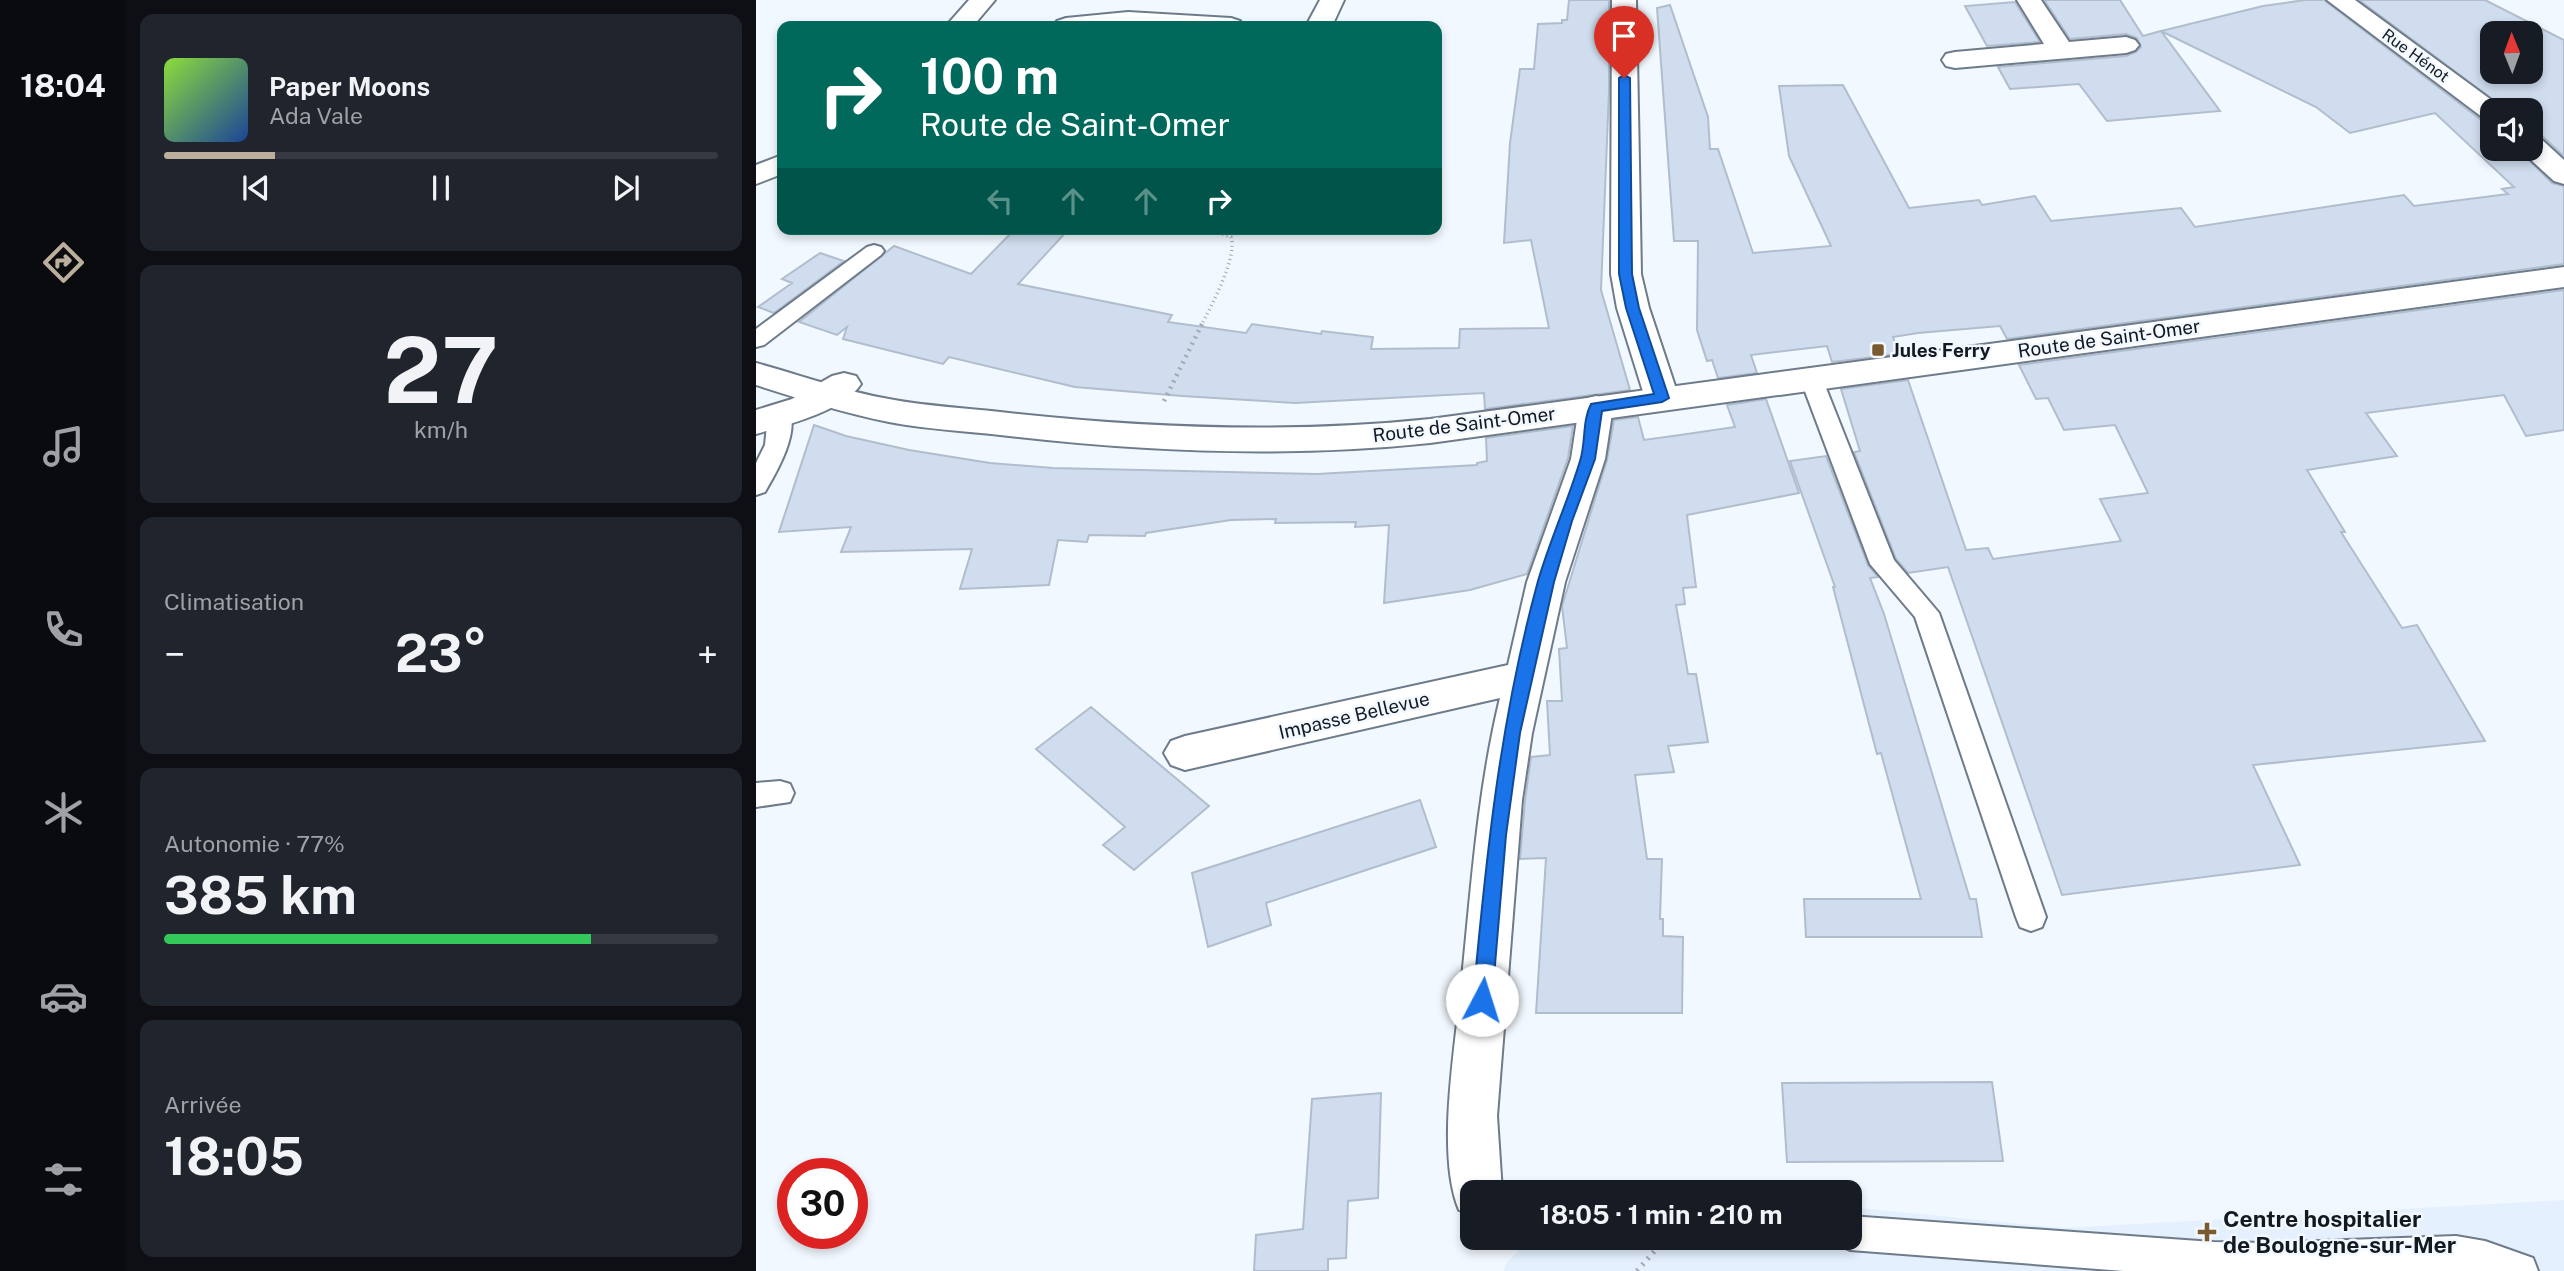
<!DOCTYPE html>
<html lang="fr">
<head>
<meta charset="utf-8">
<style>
	body { margin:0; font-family:"Public Sans",sans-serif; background:#20242c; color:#f1f3f6; height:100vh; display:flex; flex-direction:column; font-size:26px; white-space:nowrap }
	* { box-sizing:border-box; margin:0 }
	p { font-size:23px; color:#9ea1a6 }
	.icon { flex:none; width:38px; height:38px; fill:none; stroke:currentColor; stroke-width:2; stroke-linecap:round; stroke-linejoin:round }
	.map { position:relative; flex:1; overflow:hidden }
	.drawer { display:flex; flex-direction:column; gap:14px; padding:14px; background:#0d0f14; width:630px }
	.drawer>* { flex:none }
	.guide { position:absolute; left:21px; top:21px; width:665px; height:214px; border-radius:14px; box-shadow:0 4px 10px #0003; background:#00695c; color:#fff; overflow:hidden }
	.needle { width:46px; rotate:359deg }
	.fabs { position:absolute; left:1724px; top:21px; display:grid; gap:14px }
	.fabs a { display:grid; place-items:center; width:63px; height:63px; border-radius:14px; background:#171b24; box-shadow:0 4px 10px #0003; font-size:35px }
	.speed { position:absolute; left:21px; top:1158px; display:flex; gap:14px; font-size:35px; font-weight:700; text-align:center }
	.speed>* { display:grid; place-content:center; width:91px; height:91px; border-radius:50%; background:#171b24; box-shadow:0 4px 10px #0003; line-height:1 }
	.speed .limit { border:10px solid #d22; background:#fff; color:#111 }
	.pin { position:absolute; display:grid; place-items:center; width:60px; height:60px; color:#fff; margin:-72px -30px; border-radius:50% 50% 50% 0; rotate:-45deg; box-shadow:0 0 7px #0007 }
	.pin .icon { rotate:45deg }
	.me { position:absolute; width:77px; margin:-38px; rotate:5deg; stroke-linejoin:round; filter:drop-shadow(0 0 5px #0008) }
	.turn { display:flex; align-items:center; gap:24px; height:147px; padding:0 28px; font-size:32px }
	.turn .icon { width:91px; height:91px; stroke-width:2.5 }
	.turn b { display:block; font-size:49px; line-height:60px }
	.lanes { display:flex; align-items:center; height:66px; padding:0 28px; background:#0003; justify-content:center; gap:35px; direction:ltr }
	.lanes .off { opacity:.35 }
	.big { font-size:52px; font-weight:700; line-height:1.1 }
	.drawer .tile { flex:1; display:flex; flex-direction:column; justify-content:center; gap:10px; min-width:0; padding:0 24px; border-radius:14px; background:#20242c }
	.drawer .dial { align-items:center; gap:0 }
	.dial b { font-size:91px; line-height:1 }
	.song { display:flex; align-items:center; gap:21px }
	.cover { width:84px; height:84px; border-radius:10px; background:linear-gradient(135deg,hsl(90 70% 55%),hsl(220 70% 35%)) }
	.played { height:7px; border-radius:4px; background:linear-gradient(90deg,#bbae9c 20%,#363941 20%) }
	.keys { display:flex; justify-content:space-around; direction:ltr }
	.heat { display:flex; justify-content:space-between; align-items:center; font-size:38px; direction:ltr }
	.charge { height:10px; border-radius:5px; background:linear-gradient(90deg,#34c759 77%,#363941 0) }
	.trip { position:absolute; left:704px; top:1180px; width:402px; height:70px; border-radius:14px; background:#171b24; box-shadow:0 4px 10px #0003; font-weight:700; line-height:70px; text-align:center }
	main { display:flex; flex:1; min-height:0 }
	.menu { display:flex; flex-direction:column; width:126px; justify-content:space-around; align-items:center; background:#090b0e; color:#9ea1a6 }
	.menu .icon { width:49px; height:49px }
	.menu .current { color:#bbae9c }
	.menu b { font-size:32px; color:#f1f3f6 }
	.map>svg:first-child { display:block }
	.built { fill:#e4f0fe }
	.building { fill:#cfddee; stroke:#b0bdcd; stroke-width:2; fill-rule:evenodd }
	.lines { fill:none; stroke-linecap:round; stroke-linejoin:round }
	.lane-casing { stroke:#6e7b8a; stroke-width:4 }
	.street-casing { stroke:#6e7b8a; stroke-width:4 }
	.secondary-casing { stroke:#6e7b8a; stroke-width:4 }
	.path-far2 { stroke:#a4a9b0; stroke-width:3.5; stroke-dasharray:1 3.5; stroke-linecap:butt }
	.path-far1 { stroke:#a4a9b0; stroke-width:4.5; stroke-dasharray:2 5; stroke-linecap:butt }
	.path { stroke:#a4a9b0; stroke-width:5; stroke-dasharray:2 6; stroke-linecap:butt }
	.lane { fill:#fff; fill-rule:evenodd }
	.street { fill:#fff; fill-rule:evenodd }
	.secondary { fill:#fff; fill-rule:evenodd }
	.route { fill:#1a73e8; stroke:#114b97; stroke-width:2 }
	.poi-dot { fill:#7a5a2f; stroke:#f2f8ff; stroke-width:2.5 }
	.labels { text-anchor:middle; stroke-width:5; stroke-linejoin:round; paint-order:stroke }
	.far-street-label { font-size:16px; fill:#14191f; stroke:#f2f8ff }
	.street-label { font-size:19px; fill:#14191f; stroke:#f2f8ff }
	.poi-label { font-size:19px; font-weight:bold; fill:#14191f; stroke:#f2f8ff; text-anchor:start }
	.near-poi-label { font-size:23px; font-weight:bold; fill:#14191f; stroke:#f2f8ff; text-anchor:start }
</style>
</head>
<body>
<main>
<nav class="menu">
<b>18:04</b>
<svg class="icon current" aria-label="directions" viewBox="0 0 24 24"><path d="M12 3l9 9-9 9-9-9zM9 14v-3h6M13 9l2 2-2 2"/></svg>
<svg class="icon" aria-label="music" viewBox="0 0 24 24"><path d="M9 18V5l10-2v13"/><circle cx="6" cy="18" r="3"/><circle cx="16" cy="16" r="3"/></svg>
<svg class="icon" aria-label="phone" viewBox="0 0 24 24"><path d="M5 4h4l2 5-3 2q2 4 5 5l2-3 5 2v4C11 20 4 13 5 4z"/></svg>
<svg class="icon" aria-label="climate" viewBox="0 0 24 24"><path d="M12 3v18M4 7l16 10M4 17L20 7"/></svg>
<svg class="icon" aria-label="car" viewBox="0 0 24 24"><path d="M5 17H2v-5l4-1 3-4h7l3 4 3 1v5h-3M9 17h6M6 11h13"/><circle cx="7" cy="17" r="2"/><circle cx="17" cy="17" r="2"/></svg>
<svg class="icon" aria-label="filters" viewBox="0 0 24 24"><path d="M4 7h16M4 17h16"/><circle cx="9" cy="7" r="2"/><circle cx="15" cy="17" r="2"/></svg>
</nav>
<section class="drawer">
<div class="tile">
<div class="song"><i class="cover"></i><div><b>Paper Moons</b><p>Ada Vale</p></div></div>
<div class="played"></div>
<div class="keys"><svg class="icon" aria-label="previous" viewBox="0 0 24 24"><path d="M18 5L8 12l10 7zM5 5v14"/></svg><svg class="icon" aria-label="pause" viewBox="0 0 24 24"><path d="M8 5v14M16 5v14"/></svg><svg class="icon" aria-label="next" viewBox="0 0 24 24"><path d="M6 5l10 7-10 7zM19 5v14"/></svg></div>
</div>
<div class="tile dial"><b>27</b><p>km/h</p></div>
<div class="tile"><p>Climatisation</p>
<div class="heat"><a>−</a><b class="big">23°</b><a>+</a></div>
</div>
<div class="tile"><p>Autonomie · 77%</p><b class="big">385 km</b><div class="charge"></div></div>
<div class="tile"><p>Arrivée</p><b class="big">18:05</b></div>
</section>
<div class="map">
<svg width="1808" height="1271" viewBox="0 0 1808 1271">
	<rect width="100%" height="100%" fill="#f2f8ff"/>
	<!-- built -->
	<path class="built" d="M830 1182 934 1192H820Z
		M1808 1200V1271H748L749 1265 776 1237H1094V1207L1307 1228Z"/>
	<!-- building -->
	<path class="building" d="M813 0H853V91L845 290 874 390 729 409 728 393 539 403 426 396 319 387 193 357 187 364 87 339 91 327 81 335 43 322 138 246 215 274 259 229H313L262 284 416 315 412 322 490 333 496 324 565 334 566 331 617 337 615 349 703 348 704 329 793 328 775 240 748 243 754 143 764 69H778L782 24 806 23V20H811Z
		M1288 0H1364L1387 36 1405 31 1464 111 1351 121 1323 84 1254 89 1242 67 1370 56 1380 52 1385 47 1381 38 1370 34 1314 39Z
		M1549 0H1568L1724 119 1736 121V149H1762L1796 183 1808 186V264L1251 339 1244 326 1162 333 1137 337 1143 354 1076 362 1071 346 995 355 1001 373 962 378 956 360 951 361 941 330 942 241H918L901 8 914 5 952 117 954 149H962L997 253 1075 246 1033 156 1023 86 1087 85 1153 208 1223 200 1226 205 1279 196 1295 221 1425 208 1439 227 1648 195 1658 206 1752 194 1746 189 1758 187 1679 113 1594 133 1560 107 1405 31 1507 6Z
		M1603 0H1729L1808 40V156L1786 136 1774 133V110H1751ZM1736 33H1774V72H1736Z
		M1259 2 1284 42 1231 46 1209 6Z
		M64 253 88 261 18 313 2 307 36 283 26 279Z
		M1808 290V430L1770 436 1748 395 1610 413 1641 456 1551 470 1589 532H1585L1646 628 1661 625 1729 741 1497 765 1544 865 1306 895 1192 567 1152 573 1140 559 1098 452 1104 451 1085 389 1152 380 1210 550 1232 548 1237 559 1365 541 1344 499 1392 493 1359 425 1308 430 1292 398 1280 399 1263 365Z
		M1010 399 1043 493 931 515 940 587 927 588 929 604 920 605 932 674H940L952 742 912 746 918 772 879 775 891 859H906L904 919H907V936L927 937 926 1013H780L790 858 764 859 769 800 775 757 794 755 791 701H806L803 649 811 648 806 606 851 460 858 420 882 417 888 440 924 435 979 427 971 405Z
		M58 425 90 436 153 450 234 463 297 468 561 474 721 465V463L731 461 730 438 817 426 812 458 771 574 714 590 628 603 633 525 599 527 600 522 519 523 520 519 475 520 390 533 389 536 333 535 331 542 302 540 293 585 204 589 216 549 85 552 95 527 23 532Z
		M1070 456 1112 565 1122 577 1114 578 1128 614 1214 899H1220L1226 937H1050L1048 899H1165L1125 753 1121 754 1077 587H1079L1034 461Z
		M335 707 453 806 378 870 347 845 369 827 280 749Z
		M664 800 680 847 510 903 515 925 452 947 436 873Z
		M1236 1082 1247 1161 1031 1162 1026 1083Z
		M625 1093 622 1198 592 1201 590 1258 572 1259V1271H498L500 1235 547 1229 556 1099Z"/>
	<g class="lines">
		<!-- lane casing -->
		<g class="lane-casing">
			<path id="lane" d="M118 245 125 247 128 251 125 255 8 345 0 347V329L111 247Z
				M1055 371 1063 373 1066 378 1138 560 1183 613 1290 917 1286 927 1275 931 1264 927 1260 917 1159 617 1114 564 1044 378 1047 373Z
				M24 407 32 409C45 431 20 473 9 492L0 495V463L9 445 12 415 16 409Z
				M24 781 34 784 38 793 34 802 0 807V783Z
				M1094 1216 1457 1242 1513 1243 1700 1236 1729 1241 1777 1258 1782 1271H1368L1094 1250 1082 1245 1078 1237H1094Z"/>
		</g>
		<!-- street casing -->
		<g class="street-casing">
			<path id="street" d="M213 0H239L217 26H190Z
				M564 0H588L576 26H550Z
				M856 0H880L885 274 893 308 923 398 918 406 906 409 894 406 889 398 861 308 855 274Z
				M1261 0H1285L1313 42 1370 37 1379 40 1383 45 1379 50 1370 53 1199 68 1190 66 1186 60 1190 54 1199 52 1288 44Z
				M1571 0H1599L1749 110H1736V119L1726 117Z
				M372 12 475 18 484 21 488 26H297L301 21 310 18Z
				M1774 136 1784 138 1808 160V184L1798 181 1764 150 1774 149Z
				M26 155V174L0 184V165Z
				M88 373 100 376 105 384C88 411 30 425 0 434V410L36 399 76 376Z
				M840 396 852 399 857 407 849 459 809 582 776 733 766 800 741 1116 746 1192H716V1215L703 1210C680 1155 699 1049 705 988 715 891 721 793 744 698L429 770 415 765 408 753 415 741 429 736 752 665 771 582 815 459 823 407 828 399Z"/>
		</g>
		<!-- secondary casing -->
		<g class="secondary-casing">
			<path id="secondary" d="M1808 267V287L674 443C531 458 387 452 244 435 208 431 170 429 133 422 88 413 44 399 0 385V363C44 375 88 391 133 399 170 406 208 408 244 412 387 428 531 434 674 419Z"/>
		</g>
		<!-- path-far2 -->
		<path class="path-far2" d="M445 326C455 306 482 257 475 237L451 229"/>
		<!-- path-far1 -->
		<path class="path-far1" d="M408 401 446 324"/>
		<!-- path -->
		<path class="path" d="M881 1271 911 1237"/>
		<!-- lane -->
		<use href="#lane" class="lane"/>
		<!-- street -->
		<use href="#street" class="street"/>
		<!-- secondary -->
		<use href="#secondary" class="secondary"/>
	</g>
	<!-- route -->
	<path class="route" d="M868 75 874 78 876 274 883 308 913 398 906 402 846 411 839 459 816 521 798 582 764 733 750 835 736 1000 733 1006 726 1009 720 1006 717 1000C730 858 744 719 782 581 794 540 812 501 824 461 830 443 826 421 835 404L898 394 870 308 863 274V78Z"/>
	<!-- markers -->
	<g class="poi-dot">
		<rect x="1115" y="343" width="14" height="14" rx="3.5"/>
		<path d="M1447.5 1221.5h7v7h7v7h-7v7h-7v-7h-7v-7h7z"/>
	</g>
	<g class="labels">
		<!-- far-street labels -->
		<g class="far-street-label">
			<text transform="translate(1660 55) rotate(36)" y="6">Rue Hénot</text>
		</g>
		<!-- street labels -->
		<g class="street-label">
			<text transform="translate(1353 338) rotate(-8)" y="7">Route de Saint-Omer</text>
			<text transform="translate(708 424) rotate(-7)" y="7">Route de Saint-Omer</text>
			<text transform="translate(598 715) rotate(-13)" y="7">Impasse Bellevue</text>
		</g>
		<!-- poi labels -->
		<g class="poi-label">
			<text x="1136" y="357">Jules Ferry</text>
		</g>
		<!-- near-poi labels -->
		<g class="near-poi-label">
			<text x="1467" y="1227">Centre hospitalier<tspan x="1467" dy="26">de Boulogne-sur-Mer</tspan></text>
		</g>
	</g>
</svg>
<div class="fabs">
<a><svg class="needle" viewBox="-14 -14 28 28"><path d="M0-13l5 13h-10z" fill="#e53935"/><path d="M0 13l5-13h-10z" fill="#9ea1a6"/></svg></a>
<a><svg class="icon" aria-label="sound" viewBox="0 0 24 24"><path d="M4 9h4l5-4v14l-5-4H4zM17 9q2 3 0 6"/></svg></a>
</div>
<div class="speed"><div class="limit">30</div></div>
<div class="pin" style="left:868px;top:78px;background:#d93025"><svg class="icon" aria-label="arrive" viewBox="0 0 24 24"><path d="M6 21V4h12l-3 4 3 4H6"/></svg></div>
<svg class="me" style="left:726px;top:1000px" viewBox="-20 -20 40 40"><circle r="19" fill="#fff"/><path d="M0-13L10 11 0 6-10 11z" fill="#1a73e8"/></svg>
<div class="trip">18:05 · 1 min · 210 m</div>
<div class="guide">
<div class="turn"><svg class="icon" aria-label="right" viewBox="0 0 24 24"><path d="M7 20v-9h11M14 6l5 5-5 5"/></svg><div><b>100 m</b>Route de Saint-Omer</div></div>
<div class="lanes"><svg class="icon off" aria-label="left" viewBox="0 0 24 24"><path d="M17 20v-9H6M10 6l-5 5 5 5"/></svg><svg class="icon off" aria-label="ahead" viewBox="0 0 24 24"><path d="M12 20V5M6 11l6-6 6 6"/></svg><svg class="icon off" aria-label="ahead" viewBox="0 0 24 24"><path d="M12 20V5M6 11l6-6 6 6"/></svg><svg class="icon" aria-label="right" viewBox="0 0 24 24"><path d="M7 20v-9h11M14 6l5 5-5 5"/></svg></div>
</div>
</div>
</main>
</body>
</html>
